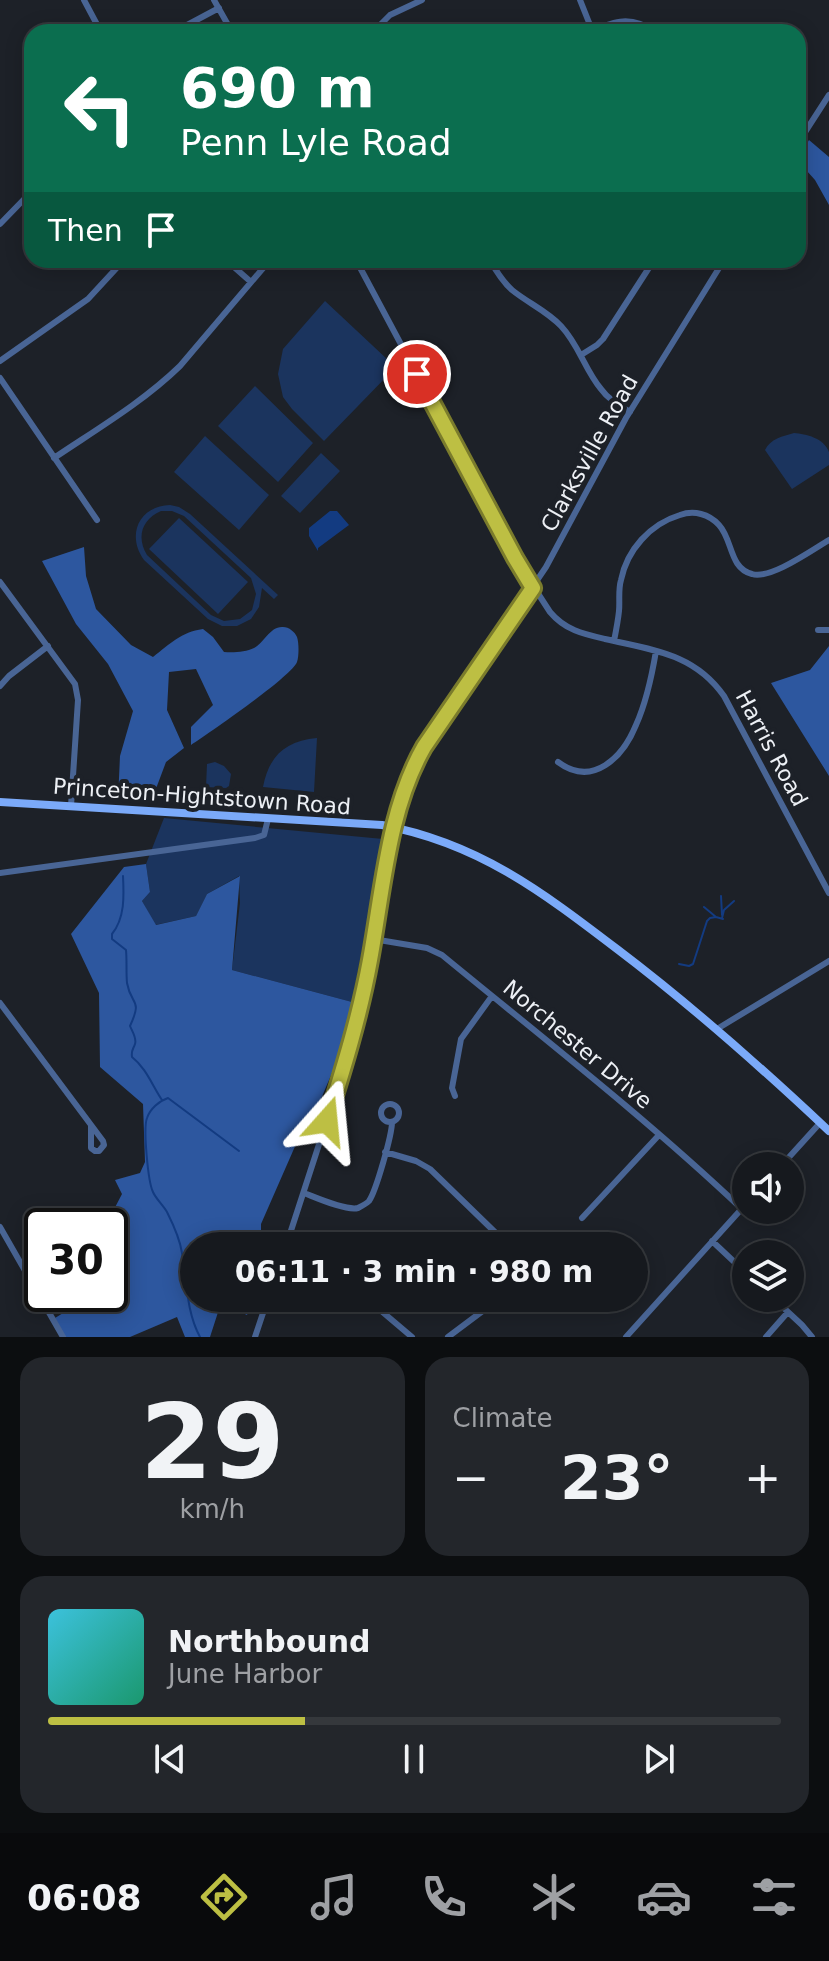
<!DOCTYPE html>
<html lang="en">
<head>
<meta charset="utf-8">
<style>
	body { margin:0; font-family:"DejaVu Sans",sans-serif; background:#23262b; color:#f1f3f6; height:100vh; display:flex; flex-direction:column; font-size:30px; white-space:nowrap }
	* { box-sizing:border-box; margin:0 }
	p { font-size:26px; color:#9ea0a4 }
	.icon { flex:none; width:44px; height:44px; fill:none; stroke:currentColor; stroke-width:2; stroke-linecap:round; stroke-linejoin:round }
	.map { position:relative; height:1337px; overflow:hidden }
	.details { display:flex; flex-direction:column; gap:20px; padding:20px; background:#0c0e10; flex:1 }
	.details>* { flex:none }
	.hud { position:absolute; left:24px; top:24px; width:782px; height:244px; border-radius:24px; box-shadow:0 4px 20px #0003,0 0 0 2px #35383c; background:#0b6e4f; color:#fff; overflow:hidden }
	.fabs { position:absolute; left:732px; top:1152px; display:grid; gap:16px }
	.fabs a { display:grid; place-items:center; width:72px; height:72px; border-radius:50%; background:#16191e; box-shadow:0 4px 20px #0003,0 0 0 2px #35383c; font-size:40px }
	.speed { position:absolute; left:24px; top:1208px; display:flex; gap:16px; font-size:40px; font-weight:700; text-align:center }
	.speed>* { display:grid; place-content:center; width:104px; height:104px; border-radius:50%; background:#16191e; box-shadow:0 4px 20px #0003,0 0 0 2px #35383c; line-height:1 }
	.speed .limit { border:4px solid #111; border-radius:12px; background:#fff; color:#111 }
	.pin { position:absolute; display:grid; place-items:center; width:68px; height:68px; color:#fff; margin:-34px; border:4px solid #fff; border-radius:50%; box-shadow:0 2px 8px #0007 }
	.me { position:absolute; width:88px; margin:-44px; rotate:18deg; stroke-linejoin:round; filter:drop-shadow(0 0 6px #0008) }
	.turn { display:flex; align-items:center; gap:28px; height:168px; padding:0 24px; font-size:36px }
	.turn .icon { width:104px; height:104px; stroke-width:2.5 }
	.turn b { display:block; font-size:56px; line-height:68px }
	.then { display:flex; align-items:center; height:76px; padding:0 24px; background:#0003; gap:16px; font-size:30px }
	.big { font-size:60px; font-weight:700; line-height:1.1 }
	.details .card { flex:1; display:flex; flex-direction:column; justify-content:center; gap:12px; min-width:0; padding:0 28px; border-radius:24px; background:#23262b }
	.details .dial { align-items:center; gap:0 }
	.dial b { font-size:104px; line-height:1 }
	.song { display:flex; align-items:center; gap:24px }
	.cover { width:96px; height:96px; border-radius:12px; background:linear-gradient(135deg,hsl(190 70% 55%),hsl(160 70% 35%)) }
	.played { height:8px; border-radius:4px; background:linear-gradient(90deg,#bdbf43 35%,#35383c 35%) }
	.keys { display:flex; justify-content:space-around; direction:ltr }
	.heat { display:flex; justify-content:space-between; align-items:center; font-size:44px; direction:ltr }
	.details .tiles { flex:1; display:grid; gap:20px; grid-template-columns:1fr 1fr }
	.card:last-child { grid-column:span 2 }
	.trip { position:absolute; left:180px; top:1232px; width:468px; height:80px; border-radius:40px; background:#16191e; box-shadow:0 4px 20px #0003,0 0 0 2px #35383c; font-weight:700; line-height:80px; text-align:center }
	.dock { display:flex; height:128px; justify-content:space-around; align-items:center; background:#090a0c; color:#9ea0a4 }
	.dock .icon { width:56px; height:56px }
	.dock .current { color:#bdbf43 }
	.dock b { font-size:36px; color:#f1f3f6 }
	.map>svg:first-child { display:block }
	.green { fill:#1b345e; fill-rule:evenodd }
	.forest { fill:#2d579f }
	.water { fill:#133b81 }
	.lines { fill:none; stroke-linecap:round; stroke-linejoin:round }
	.stream { stroke:#133b81; stroke-width:2 }
	.minor { stroke:#496595; stroke-width:6 }
	.major { stroke:#7baaf9; stroke-width:8 }
	.route-casing { stroke:#7b7c2c; stroke-width:20 }
	.route { stroke:#bdbf43; stroke-width:14 }
	.labels { text-anchor:middle; stroke-width:8; stroke-linejoin:round; paint-order:stroke }
	.street-label { font-size:22px; fill:#edf0f5; stroke:#1d2128 }
</style>
</head>
<body>
<div class="map">
<svg width="829" height="1337" viewBox="0 0 829 1337">
	<rect width="100%" height="100%" fill="#1d2128"/>
	<!-- green -->
	<path class="green" d="M325 301 388 360 391 372 324 441 292 409 283 397 278 374 283 349Z
		M255 386 313 443 278 482 218 426Z
		M794 433C806 434 824 438 829 452 829 453 829 464 829 465L792 489 765 450C770 439 783 436 794 433Z
		M205 436 269 495 239 530 174 472Z
		M321 453 340 471 300 513 281 496Z
		M170 505 179 507 190 514 278 595 274 599 262 588 259 607 251 619 237 626H222L208 619 144 560C126 535 139 506 170 505ZM161 511H172L184 516 251 578 256 594 252 610 240 619 224 621 211 615 147 555C136 537 142 519 161 511Z
		M179 518 248 582 218 614 149 549Z
		M317 738 314 792 263 787C269 756 285 741 317 738Z
		M215 762 224 766 231 774 229 786 226 788 206 787 207 764Z
		M164 818 383 839 352 1002 232 970 240 903 239 876 207 894 196 916 155 925 142 901 150 892 146 864Z"/>
	<!-- forest -->
	<path class="forest" d="M809 140 829 157V205L815 180 798 161V158Z
		M84 547 86 576 96 609 131 645 153 657C170 644 181 632 203 629L213 637 224 652C233 653 246 652 254 648 264 643 270 626 283 627 289 627 295 632 297 637 299 643 299 656 297 662 291 677 209 733 191 745V727L213 705 196 669 169 672 167 710 184 748 166 762 151 802 118 800 120 756 133 711 108 664 76 624 42 561Z
		M829 646V776L771 683 810 670Z
		M146 864 150 892 142 901 156 925 196 916 207 894 240 876 232 970 352 1002 346 1040 312 1120 307 1119 261 1224V1246H194V1298H253L247 1315 221 1303 210 1337H185L177 1317 130 1337H65L55 1318 94 1294H110V1284L121 1278 115 1270 110 1273V1226H84L85 1218 110 1217 122 1194 115 1180 140 1173 145 1162 143 1104 100 1067 99 993 71 934 124 867Z"/>
	<!-- water -->
	<path class="water" d="M330 511H337L349 525 318 548V551L309 536V528Z"/>
	<g class="lines">
		<!-- stream -->
		<path class="stream" d="M123 876C124 896 125 918 112 934V939L126 950C127 961 126 972 127 983 131 1006 143 998 130 1026 132 1031 137 1038 135 1044 133 1050 131 1050 132 1057 146 1068 152 1085 162 1100
			M721 896 722 915
			M704 907 716 917 723 919
			M722 918 724 910 734 901
			M679 964 689 966 693 964 707 921 710 918 716 917
			M200 1337C186 1311 187 1281 182 1253 180 1239 173 1224 167 1212 163 1205 156 1199 153 1192 148 1182 143 1128 147 1118 150 1109 159 1101 168 1098L239 1151"/>
		<!-- minor -->
		<path class="minor" d="M84 0 101 32
			M214 0 232 32
			M580 0 592 30
			M174 32 219 8
			M373 32 390 15 422 0
			M587 32C613 22 630 14 655 32
			M798 143 829 95
			M0 224 32 191
			M226 260 251 282
			M356 260 515 558 550 612C565 630 583 634 605 639 652 650 694 653 724 696L829 893
			M490 260C496 271 502 281 512 290 528 303 547 311 561 326 579 345 585 370 601 389 608 399 619 405 630 412
			M581 355 597 345 603 339 654 260
			M0 361 88 299 124 260
			M0 378 97 520
			M54 458C97 429 143 402 180 366L270 260
			M0 582 75 684 78 700 71 806
			M818 630H829
			M614 641C616 631 618 621 619 611 620 601 618 590 621 580 627 550 650 524 680 515 694 510 709 514 719 525 733 540 729 568 752 574 770 580 812 550 829 540
			M0 686 9 676 48 646
			M558 762C593 788 623 757 636 725 646 703 652 675 656 651
			M0 873 255 838 264 835 268 819
			M373 939 427 948 442 955C543 1038 647 1119 742 1209
			M0 1003 103 1141 104 1145 99 1151H95L91 1148V1126
			M717 1029 829 961
			M455 1096 452 1088 461 1039 492 996
			M381 1113a9 9 0 1 1 18 0a9 9 0 1 1-18 0Z
			M385 1152 416 1161 430 1169 501 1238 507 1246
			M781 1166 820 1123
			M304 1193C317 1198 346 1211 358 1208 362 1206 366 1204 369 1201 376 1191 392 1135 392 1122
			M582 1218 659 1135
			M0 1227 63 1337
			M712 1241 746 1273
			M286 1246 349 1052 366 979 394 822 411 771 424 747 546 567 626 418 724 260
			M366 1298 412 1337
			M773 1298 802 1325 812 1337
			M255 1337 268 1298
			M448 1337 500 1298
			M626 1337 746 1204
			M766 1337 788 1312"/>
		<!-- major -->
		<path class="major" d="M0 802 382 825C478 843 541 891 617 949 691 1005 761 1067 829 1131"/>
	</g>
	<g class="lines">
		<!-- route casing -->
		<g class="route-casing">
			<path id="route" d="M327 1121C344 1067 360 1015 370 960 383 890 388 810 424 747L533 588 515 558 417 374"/>
		</g>
		<!-- route -->
		<use href="#route" class="route"/>
	</g>
	<g class="labels">
		<!-- street labels -->
		<g class="street-label">
			<text transform="translate(589 453) rotate(-61)" y="8">Clarksville Road</text>
			<text transform="translate(772 748) rotate(62)" y="8">Harris Road</text>
			<text transform="translate(202 796) rotate(4)" y="8">Princeton-Hightstown Road</text>
			<text transform="translate(578 1044) rotate(40)" y="8">Norchester Drive</text>
		</g>
	</g>
</svg>
<div class="fabs">
<a><svg class="icon" aria-label="sound" viewBox="0 0 24 24"><path d="M4 9h4l5-4v14l-5-4H4zM17 9q2 3 0 6"/></svg></a>
<a><svg class="icon" aria-label="layers" viewBox="0 0 24 24"><path d="M12 4l9 5-9 5-9-5zM3 14l9 5 9-5"/></svg></a>
</div>
<div class="speed"><div class="limit">30</div></div>
<div class="pin" style="left:417px;top:374px;background:#d93025"><svg class="icon" aria-label="arrive" viewBox="0 0 24 24"><path d="M6 21V4h12l-3 4 3 4H6"/></svg></div>
<svg class="me" style="left:327px;top:1121px" viewBox="-20 -20 40 40"><path d="M0-17L14 15 0 8-14 15z" fill="#bdbf43" stroke="#fff" stroke-width="4"/></svg>
<div class="trip">06:11 · 3 min · 980 m</div>
<div class="hud">
<div class="turn"><svg class="icon" aria-label="left" viewBox="0 0 24 24"><path d="M17 20v-9H6M10 6l-5 5 5 5"/></svg><div><b>690 m</b>Penn Lyle Road</div></div>
<div class="then">Then<svg class="icon" aria-label="arrive" viewBox="0 0 24 24"><path d="M6 21V4h12l-3 4 3 4H6"/></svg></div>
</div>
</div>
<section class="details">
<div class="tiles">
<div class="card dial"><b>29</b><p>km/h</p></div>
<div class="card"><p>Climate</p>
<div class="heat"><a>−</a><b class="big">23°</b><a>+</a></div>
</div>
<div class="card">
<div class="song"><i class="cover"></i><div><b>Northbound</b><p>June Harbor</p></div></div>
<div class="played"></div>
<div class="keys"><svg class="icon" aria-label="previous" viewBox="0 0 24 24"><path d="M18 5L8 12l10 7zM5 5v14"/></svg><svg class="icon" aria-label="pause" viewBox="0 0 24 24"><path d="M8 5v14M16 5v14"/></svg><svg class="icon" aria-label="next" viewBox="0 0 24 24"><path d="M6 5l10 7-10 7zM19 5v14"/></svg></div>
</div>
</div>
</section>
<nav class="dock">
<b>06:08</b>
<svg class="icon current" aria-label="directions" viewBox="0 0 24 24"><path d="M12 3l9 9-9 9-9-9zM9 14v-3h6M13 9l2 2-2 2"/></svg>
<svg class="icon" aria-label="music" viewBox="0 0 24 24"><path d="M9 18V5l10-2v13"/><circle cx="6" cy="18" r="3"/><circle cx="16" cy="16" r="3"/></svg>
<svg class="icon" aria-label="phone" viewBox="0 0 24 24"><path d="M5 4h4l2 5-3 2q2 4 5 5l2-3 5 2v4C11 20 4 13 5 4z"/></svg>
<svg class="icon" aria-label="climate" viewBox="0 0 24 24"><path d="M12 3v18M4 7l16 10M4 17L20 7"/></svg>
<svg class="icon" aria-label="car" viewBox="0 0 24 24"><path d="M5 17H2v-5l4-1 3-4h7l3 4 3 1v5h-3M9 17h6M6 11h13"/><circle cx="7" cy="17" r="2"/><circle cx="17" cy="17" r="2"/></svg>
<svg class="icon" aria-label="filters" viewBox="0 0 24 24"><path d="M4 7h16M4 17h16"/><circle cx="9" cy="7" r="2"/><circle cx="15" cy="17" r="2"/></svg>
</nav>
</body>
</html>
